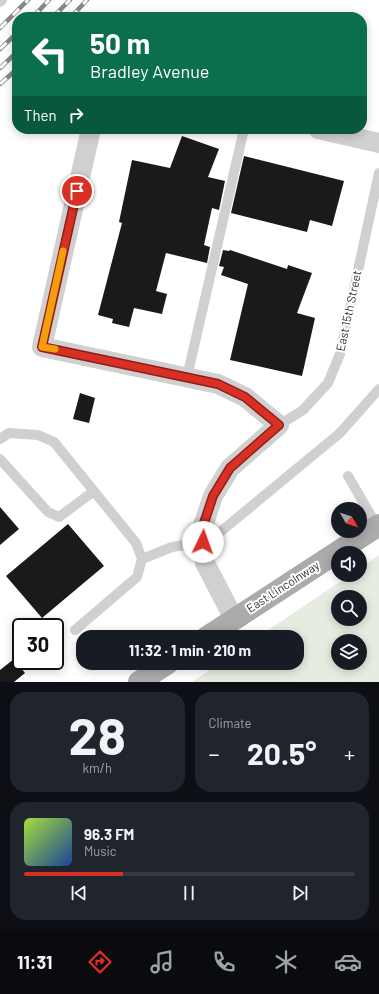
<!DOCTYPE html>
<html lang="en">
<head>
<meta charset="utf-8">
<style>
	body { margin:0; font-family:Barlow,sans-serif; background:#20242c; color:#f1f3f6; height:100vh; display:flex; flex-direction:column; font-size:15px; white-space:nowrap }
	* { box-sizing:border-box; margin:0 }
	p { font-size:13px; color:#9ea1a6 }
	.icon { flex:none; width:22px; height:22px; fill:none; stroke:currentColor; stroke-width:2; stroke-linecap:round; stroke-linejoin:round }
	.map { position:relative; height:682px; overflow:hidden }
	.side { display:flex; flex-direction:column; gap:10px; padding:10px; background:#0d0f14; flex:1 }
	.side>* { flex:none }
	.guide { position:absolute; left:12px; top:12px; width:355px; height:122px; border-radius:16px; box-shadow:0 2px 10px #0003; background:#0b6e4f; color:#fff; overflow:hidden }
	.needle { width:26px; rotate:129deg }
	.tools { position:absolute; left:331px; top:502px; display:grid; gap:8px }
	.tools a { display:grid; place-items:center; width:36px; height:36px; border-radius:50%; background:#171b24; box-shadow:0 2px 10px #0003; font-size:20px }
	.speed { position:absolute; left:12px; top:618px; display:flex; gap:8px; font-size:20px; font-weight:700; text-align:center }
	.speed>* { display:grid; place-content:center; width:52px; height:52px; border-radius:50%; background:#171b24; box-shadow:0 2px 10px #0003; line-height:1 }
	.speed .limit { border:2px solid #111; border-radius:6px; background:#fff; color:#111 }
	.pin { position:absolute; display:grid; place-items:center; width:34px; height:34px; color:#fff; margin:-17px; border:2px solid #fff; border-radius:50%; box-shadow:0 1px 4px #0007 }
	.me { position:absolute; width:44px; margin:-22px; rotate:3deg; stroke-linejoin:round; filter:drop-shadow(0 0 3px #0008) }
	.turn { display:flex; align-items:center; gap:14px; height:84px; padding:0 12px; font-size:18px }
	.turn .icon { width:52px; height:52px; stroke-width:2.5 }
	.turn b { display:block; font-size:28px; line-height:34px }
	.then { display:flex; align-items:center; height:38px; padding:0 12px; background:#0003; gap:8px; font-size:15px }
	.big { font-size:30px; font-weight:700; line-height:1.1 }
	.side .card { flex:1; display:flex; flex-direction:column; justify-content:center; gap:6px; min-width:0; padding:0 14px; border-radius:16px; background:#20242c }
	.side .dial { align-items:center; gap:0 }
	.dial b { font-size:52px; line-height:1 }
	.song { display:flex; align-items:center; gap:12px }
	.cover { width:48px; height:48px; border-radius:6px; background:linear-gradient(135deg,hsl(80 70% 55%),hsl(220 70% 35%)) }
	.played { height:4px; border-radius:2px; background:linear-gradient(90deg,#d93025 30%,#363941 30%) }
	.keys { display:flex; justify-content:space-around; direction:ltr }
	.heat { display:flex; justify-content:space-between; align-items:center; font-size:22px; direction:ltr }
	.side .tiles { flex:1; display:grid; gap:10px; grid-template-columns:1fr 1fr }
	.card:last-child { grid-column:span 2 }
	.trip { position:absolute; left:76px; top:630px; width:228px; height:40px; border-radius:16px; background:#171b24; box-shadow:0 2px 10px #0003; font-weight:700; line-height:40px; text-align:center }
	.dock { display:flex; height:64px; justify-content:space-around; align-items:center; background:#090b0e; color:#9ea1a6 }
	.dock .icon { width:28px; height:28px }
	.dock .on { color:#d93025 }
	.dock b { font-size:18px; color:#f1f3f6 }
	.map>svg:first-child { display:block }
	.green { fill:#e6ecdf; fill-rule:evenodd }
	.building { fill:#1a1a1a }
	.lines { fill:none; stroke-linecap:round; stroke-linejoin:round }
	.service { stroke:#d0d0d0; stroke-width:10 }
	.minor { stroke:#d0d0d0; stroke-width:20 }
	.primary { stroke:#ababab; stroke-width:22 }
	.rail-casing { stroke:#888; stroke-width:4.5 }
	.rail { stroke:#fff; stroke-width:3; stroke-dasharray:9; stroke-linecap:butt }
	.route-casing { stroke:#8d1f18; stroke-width:10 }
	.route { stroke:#d93025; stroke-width:7 }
	.slow { stroke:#f59e0b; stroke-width:7 }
	.labels { text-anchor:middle; stroke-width:4; stroke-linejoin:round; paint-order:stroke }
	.street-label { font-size:12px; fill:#333; stroke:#fff }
</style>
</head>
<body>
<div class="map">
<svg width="379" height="682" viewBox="0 0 379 682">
	<rect width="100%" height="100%" fill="#fff"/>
	<!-- green -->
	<path class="green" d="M379 555V682H192L220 663H297V637H258L350 575H360V568ZM338 597H360V619H338ZM338 641H360V663H338Z"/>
	<!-- building -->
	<path class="building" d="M182 136 219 149 208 177 225 181 219 210 212 208 204 245 210 247 207 263 166 253 156 291 167 294 162 314 134 308 129 327 112 323 113 319 98 315 122 223 119 222 132 160 170 168Z
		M244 156 344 181 332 226 310 220 307 232 231 213Z
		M223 250 229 251 230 250 287 269 288 265 312 273 297 313 315 318 302 376 230 360 248 284 221 275 224 267 219 266Z
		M80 393 95 398 89 423 73 419Z
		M0 507 19 529 0 545Z
		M68 524 104 566 42 618 6 576Z
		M14 659 25 673 14 682H0V670Z"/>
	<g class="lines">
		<!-- service -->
		<path class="service" d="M0 2 2 0
			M187 377 244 129
			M279 425 303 410 328 383 340 354 379 173
			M0 439 9 433 38 435 54 442 136 543 142 559 137 577 75 630
			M0 459 48 512 59 517 94 491
			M348 476 377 526
			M142 559 172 547 203 542 219 533 340 433 379 389"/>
		<!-- minor -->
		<path class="minor" d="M91 129 42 347 218 384 245 397 279 425 230 468 213 496 202 529 205 563 234 619
			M318 129 379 143"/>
		<!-- primary -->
		<path class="primary" d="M207 637 379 525
			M139 682 168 663"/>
		<!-- rail casing -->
		<g class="rail-casing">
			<path id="rail" d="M33 17 49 0
				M53 17 70 0
				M71 17 87 0
				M0 28 28 0
				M0 49 17 33
				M0 68 17 52
				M0 84 17 69"/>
		</g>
		<!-- rail -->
		<use href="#rail" class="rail"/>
	</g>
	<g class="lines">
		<!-- route casing -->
		<g class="route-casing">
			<path id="route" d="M77 191 42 347 218 384 245 397 279 425 230 468 213 496 202 529 203 542"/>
		</g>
		<!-- route -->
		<use href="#route" class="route"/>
		<!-- slow -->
		<path class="slow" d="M55 349 42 347 63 251"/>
	</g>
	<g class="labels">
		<!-- street labels -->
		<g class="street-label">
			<text transform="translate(349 311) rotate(-78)" y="4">East 15th Street</text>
			<text transform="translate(283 587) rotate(-33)" y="4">East Lincolnway</text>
		</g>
	</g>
</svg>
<div class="tools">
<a><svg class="needle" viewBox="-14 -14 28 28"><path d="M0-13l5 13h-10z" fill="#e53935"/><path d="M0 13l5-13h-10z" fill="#9ea1a6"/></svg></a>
<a><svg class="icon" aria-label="sound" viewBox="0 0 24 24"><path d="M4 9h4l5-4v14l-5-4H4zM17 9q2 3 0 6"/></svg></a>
<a><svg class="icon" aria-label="search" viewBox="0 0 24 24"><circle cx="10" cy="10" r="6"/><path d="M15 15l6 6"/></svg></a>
<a><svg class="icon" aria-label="layers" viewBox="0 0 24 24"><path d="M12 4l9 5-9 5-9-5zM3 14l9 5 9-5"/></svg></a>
</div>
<div class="speed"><div class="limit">30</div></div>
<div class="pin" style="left:77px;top:191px;background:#d93025"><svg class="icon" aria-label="arrive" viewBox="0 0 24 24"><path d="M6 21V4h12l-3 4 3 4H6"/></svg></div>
<svg class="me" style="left:203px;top:542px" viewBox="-20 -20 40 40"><circle r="19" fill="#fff"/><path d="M0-13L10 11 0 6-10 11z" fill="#d93025"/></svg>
<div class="trip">11:32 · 1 min · 210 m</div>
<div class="guide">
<div class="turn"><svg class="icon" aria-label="left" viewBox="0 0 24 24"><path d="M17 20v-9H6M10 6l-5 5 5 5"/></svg><div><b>50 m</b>Bradley Avenue</div></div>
<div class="then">Then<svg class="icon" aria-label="right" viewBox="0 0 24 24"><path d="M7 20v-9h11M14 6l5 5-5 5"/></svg></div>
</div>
</div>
<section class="side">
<div class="tiles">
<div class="card dial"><b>28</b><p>km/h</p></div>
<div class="card"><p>Climate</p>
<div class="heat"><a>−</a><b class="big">20.5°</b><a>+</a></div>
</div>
<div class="card">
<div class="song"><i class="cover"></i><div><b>96.3 FM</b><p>Music</p></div></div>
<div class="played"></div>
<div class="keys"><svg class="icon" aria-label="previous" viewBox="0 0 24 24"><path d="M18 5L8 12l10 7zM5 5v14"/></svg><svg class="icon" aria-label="pause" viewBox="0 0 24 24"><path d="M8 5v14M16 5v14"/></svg><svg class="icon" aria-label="next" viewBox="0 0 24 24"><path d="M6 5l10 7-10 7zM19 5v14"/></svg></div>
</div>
</div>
</section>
<nav class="dock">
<b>11:31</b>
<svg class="icon on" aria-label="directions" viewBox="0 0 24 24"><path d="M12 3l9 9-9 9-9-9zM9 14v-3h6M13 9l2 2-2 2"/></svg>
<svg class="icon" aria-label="music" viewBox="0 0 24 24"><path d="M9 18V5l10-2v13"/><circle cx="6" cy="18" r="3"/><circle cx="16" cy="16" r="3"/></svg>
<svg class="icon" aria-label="phone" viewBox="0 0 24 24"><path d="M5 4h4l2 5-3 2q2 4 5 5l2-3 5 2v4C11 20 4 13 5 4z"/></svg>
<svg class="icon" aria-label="climate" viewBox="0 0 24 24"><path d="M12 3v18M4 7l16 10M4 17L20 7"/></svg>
<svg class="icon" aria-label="car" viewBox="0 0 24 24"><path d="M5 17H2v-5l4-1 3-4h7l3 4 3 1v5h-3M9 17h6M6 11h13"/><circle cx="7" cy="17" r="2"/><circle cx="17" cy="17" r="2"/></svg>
</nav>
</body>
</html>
